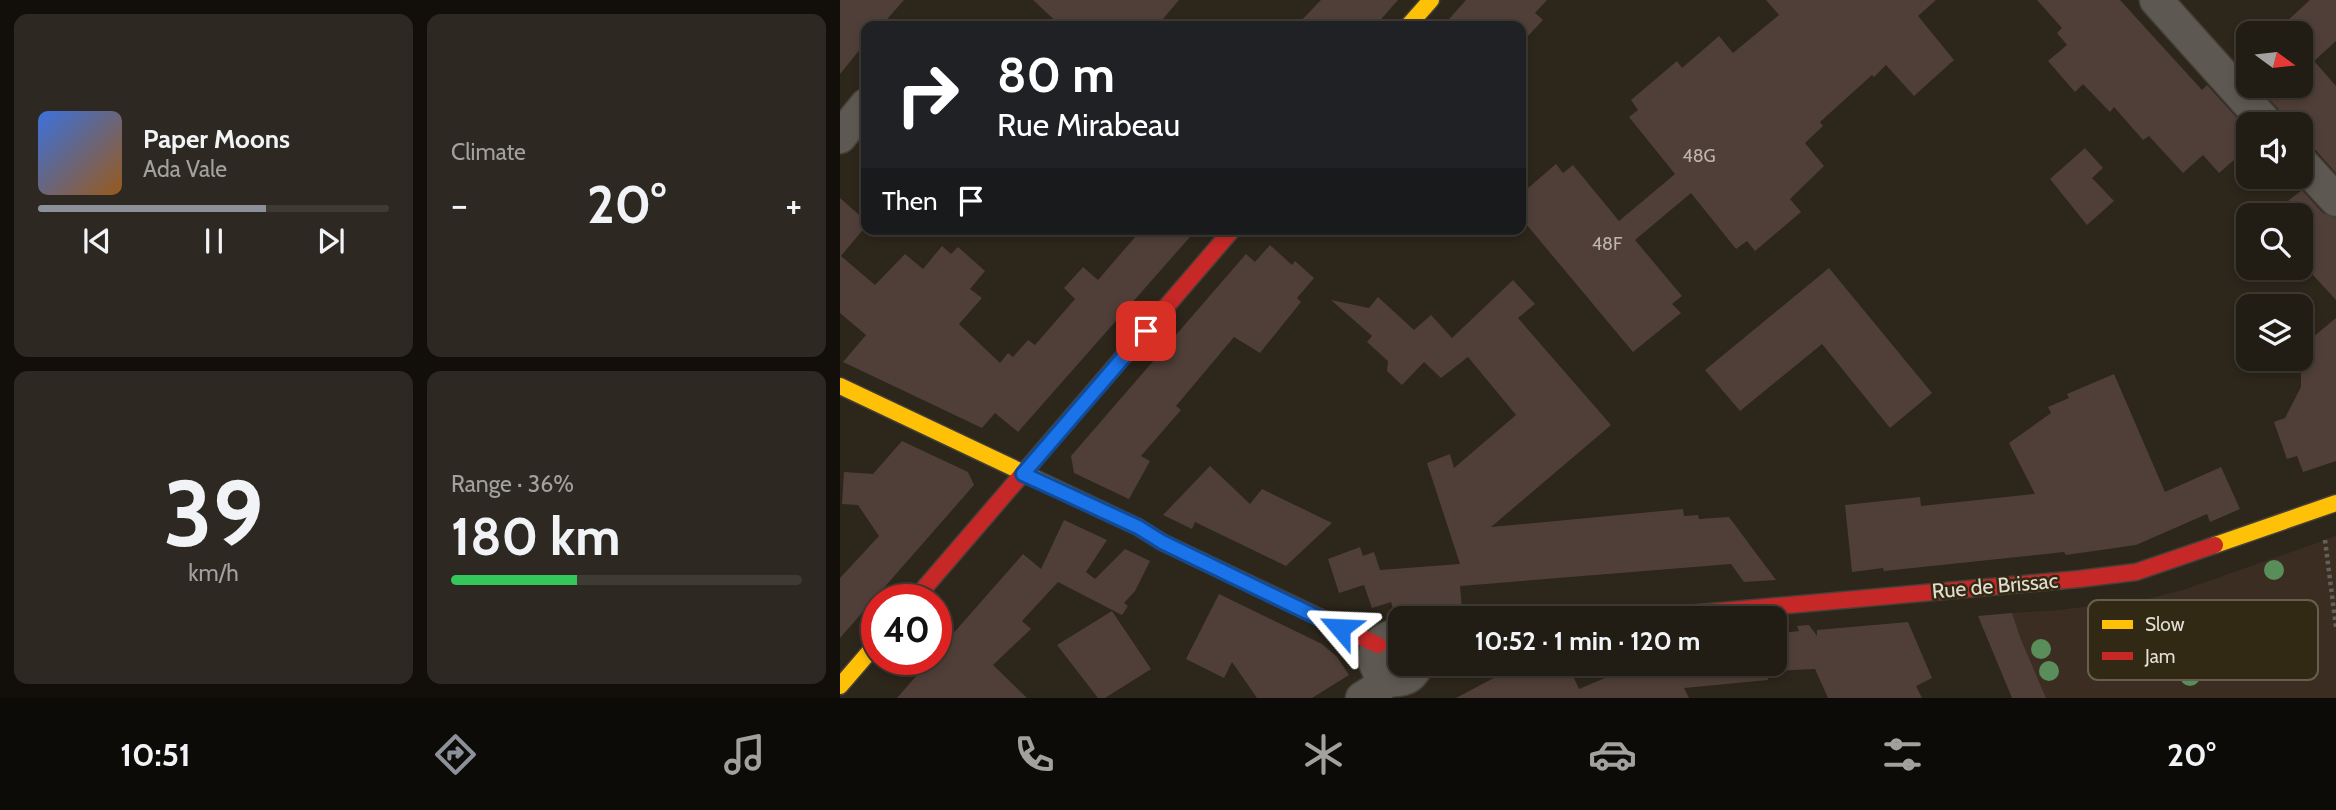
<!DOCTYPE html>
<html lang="en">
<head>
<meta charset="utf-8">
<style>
	body { margin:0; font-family:Cabin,sans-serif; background:#2d2922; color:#f1f3f6; height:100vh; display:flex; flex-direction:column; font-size:26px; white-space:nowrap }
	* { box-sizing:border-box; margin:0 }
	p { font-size:23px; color:#a2a1a0 }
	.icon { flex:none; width:38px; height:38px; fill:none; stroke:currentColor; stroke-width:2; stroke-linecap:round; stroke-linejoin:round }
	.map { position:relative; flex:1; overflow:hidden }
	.sheet { display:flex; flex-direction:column; gap:14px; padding:14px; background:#120f0b; width:840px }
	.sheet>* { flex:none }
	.hud { position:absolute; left:21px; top:21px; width:665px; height:214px; border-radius:14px; box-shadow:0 4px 10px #0003,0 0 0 2px #3e3a34; background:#202124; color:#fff; overflow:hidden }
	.needle { width:46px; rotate:105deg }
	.tools { position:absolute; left:1396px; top:21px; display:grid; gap:14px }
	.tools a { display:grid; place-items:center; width:77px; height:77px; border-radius:14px; background:#211c14; box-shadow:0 4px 10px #0003,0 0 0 2px #3e3a34; font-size:35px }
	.speed { position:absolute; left:21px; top:584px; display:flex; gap:14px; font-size:35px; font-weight:700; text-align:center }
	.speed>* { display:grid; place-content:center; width:91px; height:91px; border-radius:50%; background:#211c14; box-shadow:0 4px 10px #0003,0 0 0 2px #3e3a34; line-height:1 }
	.speed .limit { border:10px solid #d22; background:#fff; color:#111 }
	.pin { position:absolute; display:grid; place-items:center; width:60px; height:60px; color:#fff; margin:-30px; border-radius:14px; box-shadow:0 4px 10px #0006 }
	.me { position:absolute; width:77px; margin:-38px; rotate:296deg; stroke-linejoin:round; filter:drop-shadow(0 0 5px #0008) }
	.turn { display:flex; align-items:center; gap:24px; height:147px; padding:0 21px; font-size:32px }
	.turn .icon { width:91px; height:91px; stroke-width:2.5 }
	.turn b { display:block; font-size:49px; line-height:60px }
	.then { display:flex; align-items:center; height:66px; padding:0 21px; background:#0003; gap:14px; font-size:26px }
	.big { font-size:52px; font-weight:700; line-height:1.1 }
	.sheet .card { flex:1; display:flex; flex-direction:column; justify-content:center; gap:10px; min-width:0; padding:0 24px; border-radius:14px; background:#2d2922 }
	.sheet .dial { align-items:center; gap:0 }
	.dial b { font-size:91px; line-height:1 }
	.song { display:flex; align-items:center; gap:21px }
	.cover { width:84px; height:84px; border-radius:10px; background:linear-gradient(135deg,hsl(220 70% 55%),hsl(30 70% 35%)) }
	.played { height:7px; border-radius:4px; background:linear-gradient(90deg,#8c9099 65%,#3e3a34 65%) }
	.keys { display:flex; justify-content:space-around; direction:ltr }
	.heat { display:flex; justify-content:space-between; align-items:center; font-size:38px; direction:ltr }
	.charge { height:10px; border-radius:5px; background:linear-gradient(90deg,#34c759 36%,#3e3a34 0) }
	.sheet .tiles { flex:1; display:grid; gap:14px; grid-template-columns:repeat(2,1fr) }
	.trip { position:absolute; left:548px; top:606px; width:399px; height:70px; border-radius:14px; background:#211c14; box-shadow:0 4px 10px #0003,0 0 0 2px #3e3a34; font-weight:700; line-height:70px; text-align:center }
	.tab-bar { display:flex; height:112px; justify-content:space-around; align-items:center; background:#0d0b08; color:#a2a1a0 }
	.tab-bar .icon { width:49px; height:49px }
	.tab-bar .on { color:#8c9099 }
	.tab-bar b { font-size:32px; color:#f1f3f6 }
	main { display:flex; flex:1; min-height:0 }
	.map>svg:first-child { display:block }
	.education { fill:#3c2d22 }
	.building { fill:#503f38 }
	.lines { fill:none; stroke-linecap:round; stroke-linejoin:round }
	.street-casing { stroke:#454038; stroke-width:35 }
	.slow-casing { stroke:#454038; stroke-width:19 }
	.jam-casing { stroke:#454038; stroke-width:19 }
	.path { stroke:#636059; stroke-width:4.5; stroke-dasharray:3.5 3.5; stroke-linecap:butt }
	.street { stroke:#5d5952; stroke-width:32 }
	.slow { stroke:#ffc107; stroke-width:16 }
	.jam { stroke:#c62828; stroke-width:16 }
	.tree { fill:#598e5b }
	.route-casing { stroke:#114b97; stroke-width:18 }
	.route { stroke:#1a73e8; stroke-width:12 }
	.labels { text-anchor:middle; stroke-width:5; stroke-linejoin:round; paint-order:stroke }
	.number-label { font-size:18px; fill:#beb6ac }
	.street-label { font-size:21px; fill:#e3ded2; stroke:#322915 }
	.key { fill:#322915; stroke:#675f4e; stroke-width:2 }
	.key-label { font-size:19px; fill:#e3ded2 }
</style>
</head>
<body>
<main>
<section class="sheet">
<div class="tiles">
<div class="card">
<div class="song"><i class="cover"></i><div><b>Paper Moons</b><p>Ada Vale</p></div></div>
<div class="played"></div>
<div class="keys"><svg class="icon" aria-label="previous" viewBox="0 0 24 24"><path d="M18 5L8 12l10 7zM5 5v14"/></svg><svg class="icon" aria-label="pause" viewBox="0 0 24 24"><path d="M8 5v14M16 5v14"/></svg><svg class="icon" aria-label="next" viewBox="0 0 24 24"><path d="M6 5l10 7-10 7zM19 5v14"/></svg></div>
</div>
<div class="card"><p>Climate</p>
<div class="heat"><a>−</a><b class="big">20°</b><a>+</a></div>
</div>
<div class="card dial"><b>39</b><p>km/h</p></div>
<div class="card"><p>Range · 36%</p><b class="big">180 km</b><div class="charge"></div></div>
</div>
</section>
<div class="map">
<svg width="1496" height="698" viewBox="0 0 1496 698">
	<rect width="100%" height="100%" fill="#2c261b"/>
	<!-- education -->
	<path class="education" d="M1496 536V698H1206L1180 637 1172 613 1218 610 1303 600 1343 590Z"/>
	<!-- building -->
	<path class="building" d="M0 0H64L41 26H26V42L0 74Z
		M193 0H339L317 26H221Z
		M481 0H558L535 26H456Z
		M626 0H707L695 13 703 20 686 38 681 33V26H603Z
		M926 0H1096L1078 16 1114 60 1074 96 1046 65 1034 77 1032 75 980 122 983 126 965 143 984 166 950 199 961 212 915 251 907 241 896 249 851 193 795 240 842 296 832 304 841 313 793 352 681 218V194L716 164 723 173 733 165 779 221 835 174 789 117 798 110 791 100 837 61 842 68 879 36 893 53 939 15Z
		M1197 0H1280L1362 90 1367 85 1409 131V147L1379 173 1363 155 1343 173 1309 136 1303 140 1274 107 1270 112 1243 84 1235 92 1208 61 1227 45 1217 33 1222 28Z
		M1470 0H1496V41L1474 61 1496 86V173L1461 134V124H1452L1417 86H1461V33H1434Z
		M1409 47V76L1395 60Z
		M1245 148 1263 168 1252 178 1274 201 1247 225 1210 179Z
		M1462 190 1483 213 1496 218V300L1461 262V215H1430Z
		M0 198 26 221V226L1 256 35 285 65 254 83 269 102 246 111 254 118 247 145 271 130 289 142 298 119 324 160 363 168 353 173 357 188 340 195 345 235 299 224 288 243 267 258 280 302 229H357L178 432 155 413 142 428 3 362 26 335 0 313Z
		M430 245 452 265 455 261 474 278 457 298 461 302 420 353 394 337 336 406 341 410 301 456 310 461 289 499 234 473 231 456 406 254 415 262Z
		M989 268 1092 393 1050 428 982 344 900 411 865 370Z
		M673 280 695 304 678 318 771 425 651 527 843 509 844 516 858 515 859 519 889 517 936 580 904 582 891 564 620 586 622 609 555 615 551 602 532 608 524 585 499 593 488 559 520 547 523 556 534 552 540 570 620 564 587 463 610 454 614 468 676 415 628 357 601 378 584 362 562 385 547 371 548 361 527 342 532 336 491 300 529 308 538 297 574 330 591 315 612 338Z
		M1496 318V461L1463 472 1457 456 1447 459 1434 422 1445 418 1461 387V347Z
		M1274 374 1325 492 1381 467 1400 509 1370 522 1367 514 1296 545 1226 555 1224 552 1044 571 1043 568 1012 572 1005 505 1080 497 1081 506 1195 494 1169 443 1211 413 1208 407 1229 398 1227 394Z
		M62 441 128 472 134 485 0 638V578L39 536 18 505 2 504 4 472 33 474Z
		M370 466 410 504 422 489 492 523 446 566 355 522 352 529 323 515Z
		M224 520 267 540 246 572 255 579 285 549 310 561 295 591 284 603 288 606 282 615 218 582 182 621 191 629 153 665 187 698H57L90 660H96V653L183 554 201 569Z
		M379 594 482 644 497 657 509 675 472 698H417L392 662 384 678 346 659Z
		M272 611 311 669 265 698H258L217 645Z
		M1172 613 1180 637 1206 698H1172L1138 616Z
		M1068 622 1092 678 1076 686 1082 698H988L975 669 934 671V634L959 631 957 626 969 625 977 636V630Z
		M682 663H727L739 689 800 663H927L928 680 844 688 849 698H616Z"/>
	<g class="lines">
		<!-- street casing -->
		<g class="street-casing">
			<path id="street" d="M1316 0 1427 124
				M0 137 26 105
				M1461 162 1496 200
				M560 636C521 635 531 688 563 679 571 677 575 671 578 663
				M522 698 541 686 544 676"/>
		</g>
		<!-- slow casing -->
		<g class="slow-casing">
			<path id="slow" d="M568 26 591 0
				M0 386 298 527 322 542 410 584
				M1375 545 1496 503
				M0 686 37 643"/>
		</g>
		<!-- jam casing -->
		<g class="jam-casing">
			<path id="jam" d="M410 584 538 645
				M74 600 393 229
				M804 618 1239 579 1296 572 1375 545"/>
		</g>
		<!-- path -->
		<path class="path" d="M1485 540 1496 627"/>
		<!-- street -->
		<use href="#street" class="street"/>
		<!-- slow -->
		<use href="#slow" class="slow"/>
		<!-- jam -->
		<use href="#jam" class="jam"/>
	</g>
	<!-- trees -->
	<g class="tree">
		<circle cx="1434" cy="570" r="10"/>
		<circle cx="1201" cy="649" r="10"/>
		<circle cx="1209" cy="671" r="10"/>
		<circle cx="1350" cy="676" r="10"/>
	</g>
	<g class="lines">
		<!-- route casing -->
		<g class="route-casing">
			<path id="route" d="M306 331 183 474 298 527 322 542 500 628"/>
		</g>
		<!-- route -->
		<use href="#route" class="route"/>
	</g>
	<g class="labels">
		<!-- number labels -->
		<g class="number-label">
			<text x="859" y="162">48G</text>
			<text x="767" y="250">48F</text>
		</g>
		<!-- street labels -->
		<g class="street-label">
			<text transform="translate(1155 586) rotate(-5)" y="7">Rue de Brissac</text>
		</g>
	</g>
	<!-- legend -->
	<rect x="1248" y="600" width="230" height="80" rx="10" class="key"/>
	<rect x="1262" y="620" width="31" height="9" fill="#ffc107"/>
	<rect x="1262" y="652" width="31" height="8" fill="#c62828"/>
	<g class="key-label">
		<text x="1305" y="631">Slow</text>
		<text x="1305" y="663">Jam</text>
	</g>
</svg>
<div class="tools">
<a><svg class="needle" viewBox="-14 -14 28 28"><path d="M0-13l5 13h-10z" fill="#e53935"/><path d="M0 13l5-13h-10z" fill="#a2a1a0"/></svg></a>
<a><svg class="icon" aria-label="sound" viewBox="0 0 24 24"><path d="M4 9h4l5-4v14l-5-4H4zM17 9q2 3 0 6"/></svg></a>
<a><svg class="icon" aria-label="search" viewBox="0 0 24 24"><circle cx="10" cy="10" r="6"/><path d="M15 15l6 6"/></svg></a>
<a><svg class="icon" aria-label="layers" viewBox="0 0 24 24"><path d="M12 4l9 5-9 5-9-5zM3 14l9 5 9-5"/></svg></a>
</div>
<div class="speed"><div class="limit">40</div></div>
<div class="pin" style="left:306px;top:331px;background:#d93025"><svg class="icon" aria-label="arrive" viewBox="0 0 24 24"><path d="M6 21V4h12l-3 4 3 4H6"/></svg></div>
<svg class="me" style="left:500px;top:628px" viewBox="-20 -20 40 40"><path d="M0-17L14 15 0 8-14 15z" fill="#1a73e8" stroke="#fff" stroke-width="4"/></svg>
<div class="trip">10:52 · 1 min · 120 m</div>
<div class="hud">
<div class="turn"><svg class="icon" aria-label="right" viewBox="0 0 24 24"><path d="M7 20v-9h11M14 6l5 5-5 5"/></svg><div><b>80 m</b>Rue Mirabeau</div></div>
<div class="then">Then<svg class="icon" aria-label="arrive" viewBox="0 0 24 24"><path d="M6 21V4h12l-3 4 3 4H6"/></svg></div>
</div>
</div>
</main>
<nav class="tab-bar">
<b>10:51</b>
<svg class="icon on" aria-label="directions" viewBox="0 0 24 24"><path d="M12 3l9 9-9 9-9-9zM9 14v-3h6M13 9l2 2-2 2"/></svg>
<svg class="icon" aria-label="music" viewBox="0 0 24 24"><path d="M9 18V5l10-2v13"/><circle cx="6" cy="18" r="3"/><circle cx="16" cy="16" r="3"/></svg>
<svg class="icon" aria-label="phone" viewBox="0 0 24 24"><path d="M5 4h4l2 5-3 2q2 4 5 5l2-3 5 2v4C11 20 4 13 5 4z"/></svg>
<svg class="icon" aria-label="climate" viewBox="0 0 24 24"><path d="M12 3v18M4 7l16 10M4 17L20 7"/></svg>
<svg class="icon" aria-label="car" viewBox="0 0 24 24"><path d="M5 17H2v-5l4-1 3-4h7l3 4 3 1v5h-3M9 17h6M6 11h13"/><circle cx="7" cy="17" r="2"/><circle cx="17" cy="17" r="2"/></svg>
<svg class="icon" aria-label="filters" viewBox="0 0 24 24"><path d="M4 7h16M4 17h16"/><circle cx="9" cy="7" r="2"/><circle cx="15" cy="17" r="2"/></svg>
<b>20°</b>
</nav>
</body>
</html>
